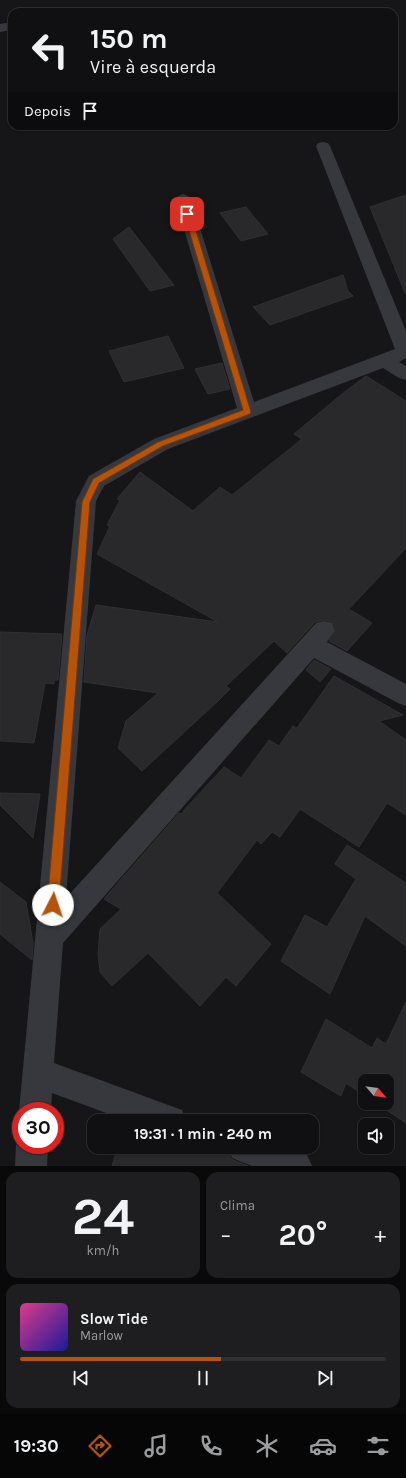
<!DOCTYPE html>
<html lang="pt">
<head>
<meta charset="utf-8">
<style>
	body { margin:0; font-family:Karla,sans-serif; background:#1e1e20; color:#f1f3f6; height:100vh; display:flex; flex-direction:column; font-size:15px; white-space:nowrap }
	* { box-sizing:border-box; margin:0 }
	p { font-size:13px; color:#9c9d9f }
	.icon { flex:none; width:22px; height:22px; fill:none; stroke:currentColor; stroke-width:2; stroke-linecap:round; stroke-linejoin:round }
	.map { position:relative; height:1166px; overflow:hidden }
	.side { display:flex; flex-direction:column; gap:6px; padding:6px; background:#09090a; flex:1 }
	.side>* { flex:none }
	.guide { position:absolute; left:8px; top:8px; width:390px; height:122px; border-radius:12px; box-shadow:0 1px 3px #0004,0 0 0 1px #303032; background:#101012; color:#f1f3f6; overflow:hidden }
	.needle { width:26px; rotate:118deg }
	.fabs { position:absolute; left:358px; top:1074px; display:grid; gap:8px }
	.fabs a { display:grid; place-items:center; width:36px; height:36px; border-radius:8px; background:#101012; box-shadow:0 1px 3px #0004,0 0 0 1px #303032; font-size:20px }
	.speed { position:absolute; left:12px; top:1102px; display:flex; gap:8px; font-size:20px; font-weight:700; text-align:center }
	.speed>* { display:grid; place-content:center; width:52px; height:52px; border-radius:50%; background:#101012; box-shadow:0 1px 3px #0004,0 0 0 1px #303032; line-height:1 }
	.speed .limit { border:6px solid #d22; background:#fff; color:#111 }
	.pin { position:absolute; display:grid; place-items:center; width:34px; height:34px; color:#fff; margin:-17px; border-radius:8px; box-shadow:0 2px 6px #0006 }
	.me { position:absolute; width:44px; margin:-22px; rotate:4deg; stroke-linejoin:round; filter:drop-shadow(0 0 3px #0008) }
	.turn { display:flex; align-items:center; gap:14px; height:84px; padding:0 16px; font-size:18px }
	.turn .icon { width:52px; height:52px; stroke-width:2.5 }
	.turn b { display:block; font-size:28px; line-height:34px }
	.then { display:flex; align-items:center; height:38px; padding:0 16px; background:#0003; gap:8px; font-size:15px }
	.big { font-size:30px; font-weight:700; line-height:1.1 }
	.side .tile { flex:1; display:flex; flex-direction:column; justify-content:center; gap:6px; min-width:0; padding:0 14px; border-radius:12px; background:#1e1e20 }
	.side .dial { align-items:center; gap:0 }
	.dial b { font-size:52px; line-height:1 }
	.song { display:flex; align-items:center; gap:12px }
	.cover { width:48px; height:48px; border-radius:6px; background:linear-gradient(135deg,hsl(330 70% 55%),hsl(240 70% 35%)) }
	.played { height:4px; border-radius:2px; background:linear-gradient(90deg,#b45309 55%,#303032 55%) }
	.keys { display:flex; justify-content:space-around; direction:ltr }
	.heat { display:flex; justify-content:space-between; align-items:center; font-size:22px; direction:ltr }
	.side .tiles { flex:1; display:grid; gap:6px; grid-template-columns:1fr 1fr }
	.tile:last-child { grid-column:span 2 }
	.trip { position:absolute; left:87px; top:1114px; width:232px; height:40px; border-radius:12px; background:#101012; box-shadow:0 1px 3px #0004,0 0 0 1px #303032; font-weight:700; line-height:40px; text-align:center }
	.tabs { display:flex; height:64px; justify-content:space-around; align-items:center; background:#060607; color:#9c9d9f }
	.tabs .icon { width:28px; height:28px }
	.tabs .current { color:#b45309 }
	.tabs b { font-size:18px; color:#f1f3f6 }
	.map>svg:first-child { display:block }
	.building { fill:#29292c; stroke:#303034 }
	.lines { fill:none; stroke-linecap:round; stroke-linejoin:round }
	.minor { fill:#37383d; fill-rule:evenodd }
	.route { fill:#b45309; stroke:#753606 }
</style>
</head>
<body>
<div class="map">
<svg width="406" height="1166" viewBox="0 0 406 1166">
	<rect width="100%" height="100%" fill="#161618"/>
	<!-- building -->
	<path class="building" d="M406 195V293H405L370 207Z
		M246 207 268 234 241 241 220 213Z
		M129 227 174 285 150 291 113 239Z
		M343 275 348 291 353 296 270 325 253 307Z
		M168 336 184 368 124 382 109 351Z
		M222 363 230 389 208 394 195 369Z
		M366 376 406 401V548L349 609 372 623 347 651 329 641 336 629 332 622 324 620 315 622 287 653 274 641 226 686 230 689 217 702 142 771 118 748 126 721 158 693 84 682 87 635 96 605 218 622 97 554 110 526 107 525 120 500 117 499 140 472 193 511 220 487 232 495 302 439 294 434 342 394Z
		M0 632 62 634 58 680H54V684L45 683 34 743 0 741Z
		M314 660 331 669 320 682 306 670Z
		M334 676 403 715 379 721 406 740V815L387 803 359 847 300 809 280 837 272 832 261 844 257 840 217 893 271 944 236 986 226 977 200 1006 148 953 112 986 100 972 98 954 100 929 121 909 104 899 179 813 182 814 185 809 224 767 241 778 269 740 279 746 293 726 297 728Z
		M0 793 40 794 33 838 0 805Z
		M347 845 406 883V946L365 916 330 994 281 961 305 915 327 927 356 879 335 864Z
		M0 882 26 902 33 943 32 960 0 934Z
		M406 1002V1123L376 1103H387V1081H365V1096L346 1083 341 1096 301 1072 326 1019 372 1048 377 1038 386 1044Z
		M118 1147H226L231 1159 248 1166H112Z"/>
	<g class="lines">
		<!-- minor -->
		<path class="minor" d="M12 22V30L0 32V24Z
			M323 142 328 143 330 146 406 331V358L399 362 406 366V380L399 378 383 368 168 449 104 486 96 501 66 898 316 623 324 621 332 623 335 630 327 642 406 684V706L398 703 314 658 63 943 54 1063 182 1110 187 1121H128L52 1093 51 1111H21V1115L19 1111 76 501 89 476 154 439 237 408 175 199 178 196 183 194 188 196 191 199 254 402 395 349 316 146 318 143Z
			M21 1134V1145H48L47 1166H15L16 1145Z
			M227 1147H288L307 1155 312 1166H252L232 1158Z"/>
	</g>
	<!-- route -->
	<path class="route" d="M185 213 191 214 251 412 250 414 163 446 99 483 90 502 59 905 57 909 53 911 49 909 47 905 82 502 93 479 158 442 243 410 184 214Z"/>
</svg>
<div class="fabs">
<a><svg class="needle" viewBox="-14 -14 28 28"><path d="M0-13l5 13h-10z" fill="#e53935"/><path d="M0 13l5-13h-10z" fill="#9c9d9f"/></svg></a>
<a><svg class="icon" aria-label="sound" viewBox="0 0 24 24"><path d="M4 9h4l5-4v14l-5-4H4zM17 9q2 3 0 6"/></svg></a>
</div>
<div class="speed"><div class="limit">30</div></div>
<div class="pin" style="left:187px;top:214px;background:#d93025"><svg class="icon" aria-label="arrive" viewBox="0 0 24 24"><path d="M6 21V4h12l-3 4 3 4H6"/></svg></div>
<svg class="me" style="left:53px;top:905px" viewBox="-20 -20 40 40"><circle r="19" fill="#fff"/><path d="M0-13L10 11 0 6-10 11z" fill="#b45309"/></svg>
<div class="trip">19:31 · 1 min · 240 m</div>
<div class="guide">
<div class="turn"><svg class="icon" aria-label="left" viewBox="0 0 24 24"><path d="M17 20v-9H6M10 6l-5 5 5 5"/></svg><div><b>150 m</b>Vire à esquerda</div></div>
<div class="then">Depois<svg class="icon" aria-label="arrive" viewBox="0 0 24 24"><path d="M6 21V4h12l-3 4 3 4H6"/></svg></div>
</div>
</div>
<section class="side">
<div class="tiles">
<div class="tile dial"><b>24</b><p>km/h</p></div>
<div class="tile"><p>Clima</p>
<div class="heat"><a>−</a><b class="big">20°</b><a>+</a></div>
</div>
<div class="tile">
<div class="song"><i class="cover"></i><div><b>Slow Tide</b><p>Marlow</p></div></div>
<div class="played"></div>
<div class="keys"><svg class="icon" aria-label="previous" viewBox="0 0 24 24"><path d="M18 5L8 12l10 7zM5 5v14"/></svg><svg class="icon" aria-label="pause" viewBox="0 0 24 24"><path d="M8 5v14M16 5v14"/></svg><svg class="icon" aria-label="next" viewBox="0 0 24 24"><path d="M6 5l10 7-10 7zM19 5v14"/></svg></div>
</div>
</div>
</section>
<nav class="tabs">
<b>19:30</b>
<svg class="icon current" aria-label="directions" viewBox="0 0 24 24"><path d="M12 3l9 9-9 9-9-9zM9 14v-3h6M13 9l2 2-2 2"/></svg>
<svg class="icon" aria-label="music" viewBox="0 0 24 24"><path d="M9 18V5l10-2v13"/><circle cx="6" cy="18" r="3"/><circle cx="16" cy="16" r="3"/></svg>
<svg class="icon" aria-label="phone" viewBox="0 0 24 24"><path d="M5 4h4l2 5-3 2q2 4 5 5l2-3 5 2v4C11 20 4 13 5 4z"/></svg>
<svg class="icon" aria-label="climate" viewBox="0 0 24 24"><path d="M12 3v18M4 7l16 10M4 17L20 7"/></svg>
<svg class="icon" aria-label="car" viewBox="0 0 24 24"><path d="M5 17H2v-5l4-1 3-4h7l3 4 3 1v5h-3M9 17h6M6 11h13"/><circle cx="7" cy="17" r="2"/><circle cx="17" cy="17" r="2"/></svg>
<svg class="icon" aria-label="filters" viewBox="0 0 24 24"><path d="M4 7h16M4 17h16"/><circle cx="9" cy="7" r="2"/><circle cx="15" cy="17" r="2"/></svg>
</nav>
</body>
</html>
